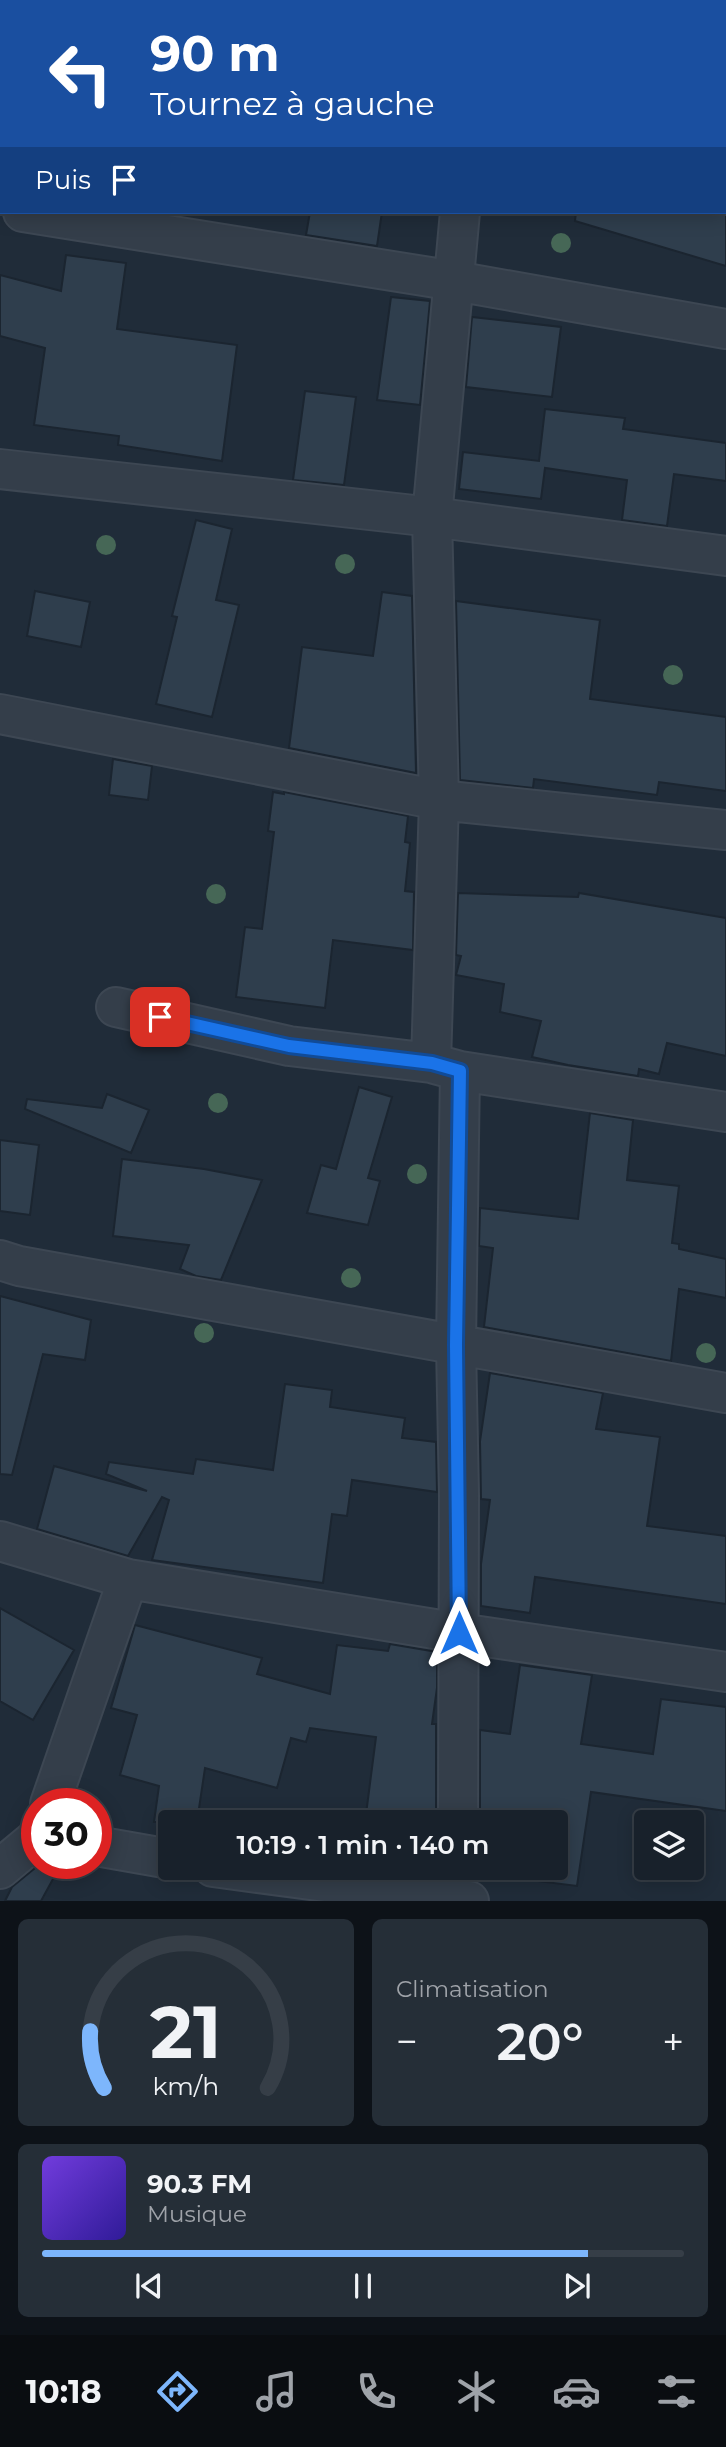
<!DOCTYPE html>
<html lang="fr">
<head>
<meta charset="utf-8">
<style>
	body { margin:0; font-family:Montserrat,sans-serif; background:#252e37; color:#f1f3f6; height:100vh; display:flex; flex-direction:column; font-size:26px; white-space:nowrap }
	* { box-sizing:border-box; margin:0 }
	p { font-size:23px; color:#9fa3a9 }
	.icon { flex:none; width:38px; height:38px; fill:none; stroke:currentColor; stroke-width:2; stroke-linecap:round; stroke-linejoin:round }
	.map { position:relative; height:1901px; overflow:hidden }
	.panel { display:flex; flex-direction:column; gap:18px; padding:18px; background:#0d1218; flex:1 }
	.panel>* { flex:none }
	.guide { position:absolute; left:0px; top:0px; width:726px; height:214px; box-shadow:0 4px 18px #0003,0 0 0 2px #363e47; background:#1a4fa0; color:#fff; overflow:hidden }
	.tools { position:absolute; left:634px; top:1810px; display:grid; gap:14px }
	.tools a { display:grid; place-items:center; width:70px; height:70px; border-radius:7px; background:#18212b; box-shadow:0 4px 18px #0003,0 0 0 2px #363e47; font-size:35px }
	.speed { position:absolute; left:21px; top:1788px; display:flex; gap:14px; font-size:35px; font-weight:700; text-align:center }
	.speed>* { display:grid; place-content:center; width:91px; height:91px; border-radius:50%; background:#18212b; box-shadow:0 4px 18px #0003,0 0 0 2px #363e47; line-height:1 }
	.speed .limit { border:10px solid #d22; background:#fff; color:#111 }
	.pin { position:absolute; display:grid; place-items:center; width:60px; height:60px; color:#fff; margin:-30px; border-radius:14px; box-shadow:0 4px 10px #0006 }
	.me { position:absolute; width:77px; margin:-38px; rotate:0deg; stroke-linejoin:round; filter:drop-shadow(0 0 5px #0008) }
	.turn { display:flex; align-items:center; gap:24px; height:147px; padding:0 35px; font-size:32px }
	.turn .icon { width:91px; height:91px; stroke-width:2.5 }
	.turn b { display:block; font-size:49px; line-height:60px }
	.then { display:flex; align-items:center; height:66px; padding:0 35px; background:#0003; gap:14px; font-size:26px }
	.big { font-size:52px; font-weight:600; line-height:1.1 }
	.panel .widget { flex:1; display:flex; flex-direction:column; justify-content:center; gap:10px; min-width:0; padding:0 24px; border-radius:10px; background:#252e37 }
	.panel .dial { align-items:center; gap:0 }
	.dial svg { height:182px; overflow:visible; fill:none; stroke:#363e47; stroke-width:7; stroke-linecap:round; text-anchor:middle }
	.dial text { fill:#f1f3f6; stroke:none }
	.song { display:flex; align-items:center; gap:21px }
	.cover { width:84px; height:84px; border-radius:10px; background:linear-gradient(135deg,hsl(260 70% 55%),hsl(250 70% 35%)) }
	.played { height:7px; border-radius:4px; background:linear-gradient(90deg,#7db6fc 85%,#363e47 85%) }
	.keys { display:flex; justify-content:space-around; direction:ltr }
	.heat { display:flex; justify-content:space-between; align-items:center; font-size:38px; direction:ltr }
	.panel .tiles { flex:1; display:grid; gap:18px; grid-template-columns:1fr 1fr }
	.widget:last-child { grid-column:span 2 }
	.trip { position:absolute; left:158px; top:1810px; width:410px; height:70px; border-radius:7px; background:#18212b; box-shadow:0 4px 18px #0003,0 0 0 2px #363e47; font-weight:600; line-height:70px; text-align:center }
	.dock { display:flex; height:112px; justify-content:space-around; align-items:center; background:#0a0d11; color:#9fa3a9 }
	.dock .icon { width:49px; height:49px }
	.dock .on { color:#7db6fc }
	.dock b { font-size:32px; color:#f1f3f6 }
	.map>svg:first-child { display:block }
	.building { fill:#2f3e4d; stroke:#1b2530; stroke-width:2 }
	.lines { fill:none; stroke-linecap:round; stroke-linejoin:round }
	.pedestrian-casing { stroke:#3d4753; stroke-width:33 }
	.minor-casing { stroke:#3d4753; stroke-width:42 }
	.pedestrian { stroke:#343e4a; stroke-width:30 }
	.minor { stroke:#343e4a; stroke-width:38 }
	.tree { fill:#466756 }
	.route-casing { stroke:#114b97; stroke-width:18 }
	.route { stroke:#1a73e8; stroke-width:12 }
</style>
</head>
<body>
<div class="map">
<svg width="726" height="1901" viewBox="0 0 726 1901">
	<rect width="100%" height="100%" fill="#202c39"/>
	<!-- building -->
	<path class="building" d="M310 212H382L377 246 306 235Z
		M576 212H726V266L575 221Z
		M66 255 126 263 117 329 237 345 222 461 118 445 119 436 34 425 45 348 0 336V275L61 291Z
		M391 297 430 301 420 405 377 400Z
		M472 317 561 327 552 397 466 387Z
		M305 391 356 397 344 485 293 480Z
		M545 409 625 418 623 429 726 443V481L674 474 667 526 622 520 627 480 545 468 541 499 459 489 463 452 539 461Z
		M196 520 232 529 216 600 239 605 212 717 156 704 177 617 172 616Z
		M35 591 90 602 81 647 27 636Z
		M382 592 412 596 416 773 289 748 302 647 373 656Z
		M456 601 600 620 590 699 726 717V791L659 782 657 795 534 779 533 788 460 780Z
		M113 759 152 766 148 800 109 795Z
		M273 792 284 794V792L408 816 405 842 410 843 405 891 414 892 413 950 333 940 325 1008 236 997 245 927 262 929 274 832 268 831Z
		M458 893 578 897 579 893 726 918V1056L667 1043 659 1074 639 1069 638 1076 568 1065 532 1057 541 1021 500 1012 504 984 456 975 461 956 456 955Z
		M359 1087 392 1097 368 1178 380 1181 368 1225 307 1213 321 1165 336 1169Z
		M107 1094 149 1110 131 1153 25 1109 27 1099 102 1108Z
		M590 1113 633 1120 627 1180 679 1186 672 1243 679 1244V1249L726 1259V1298L679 1289 671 1361 484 1327 493 1248 479 1246 480 1208 578 1219Z
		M0 1140 39 1145 30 1215 0 1211Z
		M122 1159 204 1169 262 1180 221 1280 196 1276 180 1269 189 1245 113 1236Z
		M0 1296 91 1320 85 1360 43 1354 12 1475 0 1474Z
		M490 1373 603 1393 596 1429 660 1437 647 1526 726 1536V1604L535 1577 530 1613 481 1606V1564L490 1500 481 1499 480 1441Z
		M285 1384 332 1390 330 1407 405 1418 402 1438 436 1442 437 1492 352 1480 347 1516 332 1514 323 1583 152 1560 169 1500 162 1497 128 1556 37 1529 54 1466 147 1491 106 1474 109 1462 193 1474 196 1459 273 1470Z
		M0 1608 74 1650 33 1720 0 1701Z
		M135 1625 262 1658 257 1674 330 1694 337 1645 388 1651 390 1644 437 1652V1688L432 1724H436V1822H365L376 1737 310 1728 306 1742 291 1738 277 1788 205 1768 197 1822H154L159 1786 120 1775 137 1715 111 1708Z
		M520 1665 592 1675 581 1744 653 1754 661 1699 726 1707V1811L591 1792 577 1886 521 1879 522 1874 470 1867H555V1822H480V1730L510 1734Z
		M40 1864H51L59 1868 41 1901H5L12 1887Z"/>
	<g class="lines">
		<!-- pedestrian casing -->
		<g class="pedestrian-casing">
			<path id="pedestrian" d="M317 0 327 2
				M724 37H726"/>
		</g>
		<!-- minor casing -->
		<g class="minor-casing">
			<path id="minor" d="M468 2V0
				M23 212 455 281 726 329
				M0 469 432 517 726 556
				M0 714 439 800 726 830
				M116 1007 289 1046 431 1063 460 1071 726 1112
				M431 1063 439 800 432 517 460 212
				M0 1260 19 1266 726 1393
				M0 1541 128 1579 459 1633 726 1672
				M50 1804 128 1579
				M458 1822 459 1496 456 1345 460 1071
				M96 1846 170 1859
				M213 1867 469 1901
				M0 1869 37 1838"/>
		</g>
		<!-- pedestrian -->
		<use href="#pedestrian" class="pedestrian"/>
		<!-- minor -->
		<use href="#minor" class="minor"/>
	</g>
	<!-- trees -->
	<g class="tree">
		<circle cx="561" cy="243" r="10"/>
		<circle cx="106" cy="545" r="10"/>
		<circle cx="345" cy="564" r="10"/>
		<circle cx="673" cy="675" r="10"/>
		<circle cx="216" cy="894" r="10"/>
		<circle cx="218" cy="1103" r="10"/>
		<circle cx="417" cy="1174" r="10"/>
		<circle cx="351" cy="1278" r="10"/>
		<circle cx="204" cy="1333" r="10"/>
		<circle cx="706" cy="1353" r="10"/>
	</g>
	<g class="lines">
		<!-- route casing -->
		<g class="route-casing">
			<path id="route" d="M160 1017 289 1046 432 1063 460 1071 456 1345 459 1633"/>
		</g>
		<!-- route -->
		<use href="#route" class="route"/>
	</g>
</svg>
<div class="tools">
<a><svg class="icon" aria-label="layers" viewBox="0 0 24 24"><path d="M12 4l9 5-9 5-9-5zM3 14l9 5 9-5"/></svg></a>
</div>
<div class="speed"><div class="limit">30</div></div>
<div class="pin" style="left:160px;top:1017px;background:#d93025"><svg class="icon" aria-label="arrive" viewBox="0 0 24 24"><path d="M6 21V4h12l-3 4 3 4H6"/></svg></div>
<svg class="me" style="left:459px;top:1633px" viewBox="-20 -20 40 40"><path d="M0-17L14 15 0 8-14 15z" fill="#1a73e8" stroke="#fff" stroke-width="4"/></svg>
<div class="trip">10:19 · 1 min · 140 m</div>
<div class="guide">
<div class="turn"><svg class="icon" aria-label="left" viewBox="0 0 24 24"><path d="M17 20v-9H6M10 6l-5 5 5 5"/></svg><div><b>90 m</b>Tournez à gauche</div></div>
<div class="then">Puis<svg class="icon" aria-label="arrive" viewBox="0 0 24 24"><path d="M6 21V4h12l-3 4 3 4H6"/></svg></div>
</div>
</div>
<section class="panel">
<div class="tiles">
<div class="widget dial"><svg viewBox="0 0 100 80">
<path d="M14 69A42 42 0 1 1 86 69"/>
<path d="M14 69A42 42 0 0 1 8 44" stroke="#7db6fc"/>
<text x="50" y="56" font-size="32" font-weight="700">21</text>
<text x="50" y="72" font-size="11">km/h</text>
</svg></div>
<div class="widget"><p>Climatisation</p>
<div class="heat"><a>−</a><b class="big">20°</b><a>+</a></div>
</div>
<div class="widget">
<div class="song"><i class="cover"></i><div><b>90.3 FM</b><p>Musique</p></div></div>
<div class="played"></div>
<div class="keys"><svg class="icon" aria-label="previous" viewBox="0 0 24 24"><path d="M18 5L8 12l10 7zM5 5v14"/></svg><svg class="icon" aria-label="pause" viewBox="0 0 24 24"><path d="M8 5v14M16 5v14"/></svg><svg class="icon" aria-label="next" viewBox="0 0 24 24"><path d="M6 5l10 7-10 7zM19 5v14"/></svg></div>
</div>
</div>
</section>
<nav class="dock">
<b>10:18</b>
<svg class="icon on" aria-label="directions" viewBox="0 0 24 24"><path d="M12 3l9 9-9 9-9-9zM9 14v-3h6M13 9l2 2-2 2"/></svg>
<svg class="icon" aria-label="music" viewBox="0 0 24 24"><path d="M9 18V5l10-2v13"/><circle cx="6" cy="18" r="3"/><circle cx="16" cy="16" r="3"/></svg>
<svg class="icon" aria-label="phone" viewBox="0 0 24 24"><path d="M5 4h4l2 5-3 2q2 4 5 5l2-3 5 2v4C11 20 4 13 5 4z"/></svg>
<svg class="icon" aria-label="climate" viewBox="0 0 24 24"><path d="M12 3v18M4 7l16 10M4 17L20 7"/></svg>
<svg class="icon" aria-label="car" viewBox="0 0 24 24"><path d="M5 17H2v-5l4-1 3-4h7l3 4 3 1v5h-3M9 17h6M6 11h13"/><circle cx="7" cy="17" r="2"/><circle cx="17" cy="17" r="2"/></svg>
<svg class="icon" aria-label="filters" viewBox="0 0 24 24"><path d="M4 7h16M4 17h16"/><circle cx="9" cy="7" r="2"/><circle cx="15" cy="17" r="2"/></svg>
</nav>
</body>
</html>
